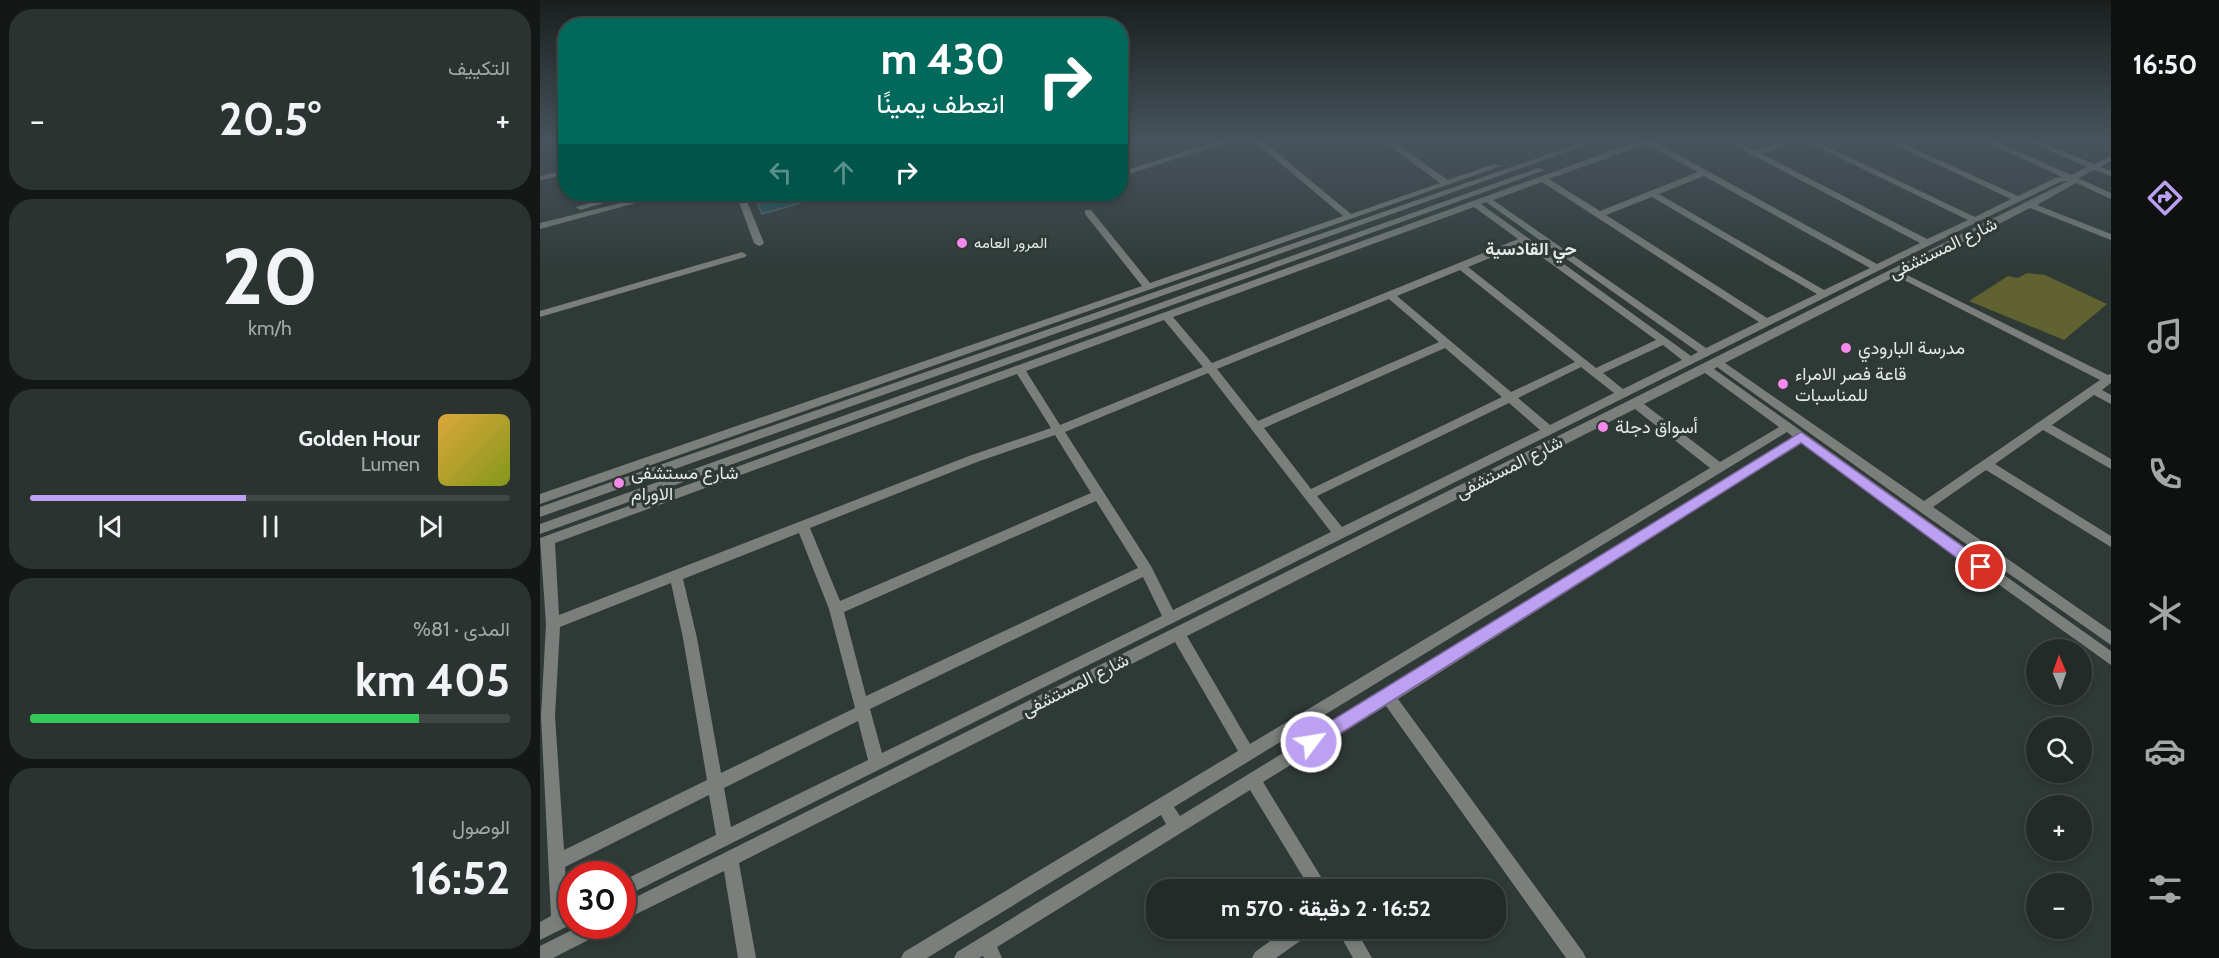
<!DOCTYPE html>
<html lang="ar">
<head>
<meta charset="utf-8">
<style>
	body { margin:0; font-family:Cabin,Vazirmatn,sans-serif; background:#2b3330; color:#f1f3f6; direction:rtl; height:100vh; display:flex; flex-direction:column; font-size:22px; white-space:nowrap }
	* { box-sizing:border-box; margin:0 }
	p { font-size:20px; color:#a3a7a8 }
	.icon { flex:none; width:33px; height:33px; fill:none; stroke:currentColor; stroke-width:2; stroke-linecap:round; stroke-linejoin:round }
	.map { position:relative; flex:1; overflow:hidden; direction:ltr }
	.side { display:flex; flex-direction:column; gap:9px; padding:9px; background:#131816; width:540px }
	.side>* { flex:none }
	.guide { position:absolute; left:18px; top:18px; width:570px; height:183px; border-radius:24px; box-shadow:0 3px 9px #0003,0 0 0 2px #404745; direction:rtl; background:#00695c; color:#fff; overflow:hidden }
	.needle { width:39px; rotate:358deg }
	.tools { position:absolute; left:1486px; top:639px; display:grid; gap:12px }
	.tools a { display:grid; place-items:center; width:66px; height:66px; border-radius:50%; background:#232b28; box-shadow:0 3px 9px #0003,0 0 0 2px #404745; font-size:30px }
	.speed { position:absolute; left:18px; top:861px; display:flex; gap:12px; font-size:30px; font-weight:700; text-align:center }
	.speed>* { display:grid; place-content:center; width:78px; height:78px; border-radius:50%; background:#232b28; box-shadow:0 3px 9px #0003,0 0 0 2px #404745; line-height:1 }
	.speed .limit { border:9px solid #d22; background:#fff; color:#111 }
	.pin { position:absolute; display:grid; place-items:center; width:51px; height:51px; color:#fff; margin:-26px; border:3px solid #fff; border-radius:50%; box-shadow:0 2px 6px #0007 }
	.me { position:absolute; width:66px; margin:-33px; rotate:59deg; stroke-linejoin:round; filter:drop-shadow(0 0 4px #0008) }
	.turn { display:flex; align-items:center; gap:21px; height:126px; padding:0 24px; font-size:27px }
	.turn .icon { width:78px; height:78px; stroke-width:2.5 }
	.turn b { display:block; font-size:42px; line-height:51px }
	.lanes { display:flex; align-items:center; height:57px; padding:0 24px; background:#0003; justify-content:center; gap:30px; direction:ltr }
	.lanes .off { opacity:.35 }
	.big { font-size:45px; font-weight:700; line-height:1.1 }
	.side .card { flex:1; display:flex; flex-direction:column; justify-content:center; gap:9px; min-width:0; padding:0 21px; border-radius:24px; background:#2b3330 }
	.side .dial { align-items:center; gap:0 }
	.dial b { font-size:78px; line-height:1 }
	.song { display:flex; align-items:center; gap:18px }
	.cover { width:72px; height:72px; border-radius:9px; background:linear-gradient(135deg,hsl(40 70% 55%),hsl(70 70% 35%)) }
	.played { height:6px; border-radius:3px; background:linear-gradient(90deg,#bca0f2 45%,#404745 45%) }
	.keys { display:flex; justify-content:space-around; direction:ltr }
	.heat { display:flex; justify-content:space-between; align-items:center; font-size:33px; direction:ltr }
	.charge { height:9px; border-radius:4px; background:linear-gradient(90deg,#34c759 81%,#404745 0) }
	.trip { position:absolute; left:606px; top:879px; width:360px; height:60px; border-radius:24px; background:#232b28; box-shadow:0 3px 9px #0003,0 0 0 2px #404745; font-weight:700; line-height:60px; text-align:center; direction:rtl }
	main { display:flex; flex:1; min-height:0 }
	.tabs { display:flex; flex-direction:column; width:108px; justify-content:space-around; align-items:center; background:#0e1110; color:#a3a7a8 }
	.tabs .icon { width:42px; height:42px }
	.tabs .selected { color:#bca0f2 }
	.tabs b { font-size:27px; color:#f1f3f6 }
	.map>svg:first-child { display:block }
	.green { fill:#606330 }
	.building { fill:#1b555c; stroke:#5a6567; stroke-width:1.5 }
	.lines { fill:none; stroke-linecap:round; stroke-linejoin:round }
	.minor { fill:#7b7f7b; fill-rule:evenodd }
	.route { fill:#bca0f2; stroke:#7a689d; stroke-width:1.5 }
	.poi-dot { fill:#f788ec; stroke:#2f3936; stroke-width:2 }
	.labels { text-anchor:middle; stroke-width:6; stroke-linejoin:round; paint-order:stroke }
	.far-poi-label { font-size:15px; fill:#e3e9e7; stroke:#2f3936; text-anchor:start }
	.street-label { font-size:18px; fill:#e3e9e7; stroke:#2f3936 }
	.far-quarter-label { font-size:18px; font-weight:bold; fill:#e3e9e7; stroke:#2f3936 }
	.poi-label { font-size:18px; fill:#e3e9e7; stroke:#2f3936; text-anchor:start }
</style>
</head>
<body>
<main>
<nav class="tabs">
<b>16:50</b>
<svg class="icon selected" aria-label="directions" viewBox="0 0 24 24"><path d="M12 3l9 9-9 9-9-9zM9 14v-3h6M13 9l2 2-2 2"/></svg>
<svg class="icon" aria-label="music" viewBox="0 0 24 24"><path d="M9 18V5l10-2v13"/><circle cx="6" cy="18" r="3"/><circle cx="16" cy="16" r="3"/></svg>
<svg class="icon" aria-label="phone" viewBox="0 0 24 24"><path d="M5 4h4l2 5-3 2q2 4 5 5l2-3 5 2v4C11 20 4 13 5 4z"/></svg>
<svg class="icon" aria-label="climate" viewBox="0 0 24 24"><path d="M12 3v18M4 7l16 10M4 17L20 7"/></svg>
<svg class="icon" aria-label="car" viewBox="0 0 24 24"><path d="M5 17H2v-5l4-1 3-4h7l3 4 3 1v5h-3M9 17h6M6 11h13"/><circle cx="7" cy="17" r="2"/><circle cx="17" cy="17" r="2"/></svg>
<svg class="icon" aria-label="filters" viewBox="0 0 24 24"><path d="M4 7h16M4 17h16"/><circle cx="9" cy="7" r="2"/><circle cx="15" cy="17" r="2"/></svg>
</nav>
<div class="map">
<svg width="1571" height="958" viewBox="0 0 1571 958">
	<rect width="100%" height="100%" fill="#2f3936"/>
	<!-- green -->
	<path class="green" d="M1487 273 1505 275 1567 304 1524 340 1429 301 1468 276 1478 278Z"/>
	<!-- building -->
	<path class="building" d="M214 194H285V196L222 214Z"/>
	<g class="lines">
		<!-- minor -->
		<path class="minor" d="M591 141H603L580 148V143Z
			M679 141H691L580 177V172Z
			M714 141H723L811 214 900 183 843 141H852L908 180 954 164 961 166 0 504V494L602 286 545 214V210H551L610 283 803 216Z
			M1046 141H1057L0 517V507Z
			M1099 141H1113L1337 264 1380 243 1186 141H1196L1215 151 1242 141H1253L1222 154 1387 239 1428 220 1265 141H1275L1435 217 1471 199 1347 141H1357L1478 196 1515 178 1522 177 1445 141H1455L1531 175 1547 167 1488 141H1498L1554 164 1571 156V161L1560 167 1571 171V176L1554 170 1538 178 1571 193V199L1536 183 1497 205 1571 234V240L1490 208 1363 273 1568 375 1571 374V383L1562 390 1571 395V404L1554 395 1512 425 1571 459V469L1503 430 1455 464 1571 536V547L1446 470 1393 507 1571 631V645L1379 511 1177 367 1174 369 1571 651V665L1261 443 858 699 1043 952 1046 958H1026L846 706 723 782 789 890H771L710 790 457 947 462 958H444L443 956 439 958H414L417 952 626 824 621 815 387 958H361L364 952 698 751 635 642 199 863 216 958H198L184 871 82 921V904L1528 181 1520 182 1390 245 82 898V881L176 835 169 795 25 867 28 908 32 907V924L0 940V922L11 916 1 716 6 624 0 538ZM1106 144 1158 172 1060 211 1009 179ZM1164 176 1330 268 1284 290 1119 194ZM1002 182 1219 322 1166 348 953 200ZM1112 197 1277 294 1227 318 1066 215ZM946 202 1158 352 1151 356 941 204ZM934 207 978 239 672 363 633 317ZM984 244 1116 340 1056 368 928 267ZM920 270 1035 362 971 392 857 296ZM1356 276 1560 380 1384 501 1185 363ZM849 299 899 342 718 421 677 369ZM624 320 663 367 520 425 486 371ZM1123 345 1142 360 1083 389 1063 373ZM905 348 962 397 771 489 724 428ZM1041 367 1074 393 1010 425 978 398ZM668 373 791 532 633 610 611 566 525 432ZM1165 373 1239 427 1180 462 1104 404ZM477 374 511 428 429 456 19 615 15 543ZM969 403 1000 430 802 527 777 496ZM1095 409 1170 468 710 744 647 636ZM1247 432 1253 437 843 692 640 816 634 807ZM515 435 551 493 300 601 270 528 437 462ZM556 501 598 568 326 696 304 612ZM259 533 289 609 315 708 181 773 157 638 143 579ZM603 577 622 616 342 753 330 709ZM131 583 143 638 167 780 24 850 15 716 20 627ZM318 721 328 760 191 827 184 788Z
			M998 168 1005 170 0 534V524Z
			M26 170V175L0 180V176Z
			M83 194H95L40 210 36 207Z
			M117 194H129L0 229V223Z
			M196 194H204L224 243 222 245 219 246 214 243Z
			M401 194H409L413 199 406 201Z
			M202 252 207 255 205 257 0 317V311Z
			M40 926H67L64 932 13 958H0V946Z
			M748 928H773L770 934 736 958H712L715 952Z
			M796 928H815L832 958H813Z"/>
	</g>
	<!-- sky -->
	<linearGradient id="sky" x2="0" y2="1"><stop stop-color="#1a1f1e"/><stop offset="0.51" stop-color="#47545d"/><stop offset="1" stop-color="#47545d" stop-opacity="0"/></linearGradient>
	<rect width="1571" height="275" fill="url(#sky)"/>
	<!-- route -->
	<path class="route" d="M1261 432 1446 563 1448 567 1446 572H1436L1261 443 777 748 771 751 765 748 762 742 765 737Z"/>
	<!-- markers -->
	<g class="poi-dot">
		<circle cx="422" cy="243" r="6"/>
		<circle cx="1306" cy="348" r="6"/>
		<circle cx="1243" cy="384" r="6"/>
		<circle cx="1063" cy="427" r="6"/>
		<circle cx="79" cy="483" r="6"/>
	</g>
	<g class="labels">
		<!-- far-poi labels -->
		<g class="far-poi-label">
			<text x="434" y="248">المرور العامه</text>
		</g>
		<!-- street labels -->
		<g class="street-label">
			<text transform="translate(1403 248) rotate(-26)" y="6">شارع المستشفى</text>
			<text transform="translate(969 467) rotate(-27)" y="6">شارع المستشفى</text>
			<text transform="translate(535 685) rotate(-27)" y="6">شارع المستشفى</text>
		</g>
		<!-- far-quarter labels -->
		<g class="far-quarter-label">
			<text x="991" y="255">حي القادسية</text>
		</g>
		<!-- poi labels -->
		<g class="poi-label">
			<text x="1318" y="354">مدرسة البارودي</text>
			<text x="1255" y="380">قاعة فصر الامراء<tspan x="1255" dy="21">للمناسبات</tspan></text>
			<text x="1075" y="433">أسواق دجلة</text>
			<text x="91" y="479">شارع مستشفى<tspan x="91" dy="21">الاورام</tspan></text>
		</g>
	</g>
</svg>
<div class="tools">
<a><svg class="needle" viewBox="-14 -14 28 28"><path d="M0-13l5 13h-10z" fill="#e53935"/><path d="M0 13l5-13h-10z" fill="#a3a7a8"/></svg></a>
<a><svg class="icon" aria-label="search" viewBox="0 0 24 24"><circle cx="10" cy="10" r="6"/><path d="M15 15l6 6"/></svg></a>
<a>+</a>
<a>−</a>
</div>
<div class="speed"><div class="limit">30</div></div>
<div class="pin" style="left:1441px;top:567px;background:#d93025"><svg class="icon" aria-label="arrive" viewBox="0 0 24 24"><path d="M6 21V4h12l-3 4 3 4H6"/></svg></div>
<svg class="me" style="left:771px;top:742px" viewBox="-20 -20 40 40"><circle r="17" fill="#bca0f2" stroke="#fff" stroke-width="3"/><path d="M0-11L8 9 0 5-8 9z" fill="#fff"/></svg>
<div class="trip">16:52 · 2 دقيقة · 570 m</div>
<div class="guide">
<div class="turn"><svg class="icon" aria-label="right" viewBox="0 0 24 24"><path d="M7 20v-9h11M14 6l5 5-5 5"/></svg><div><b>430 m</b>انعطف يمينًا</div></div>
<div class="lanes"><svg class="icon off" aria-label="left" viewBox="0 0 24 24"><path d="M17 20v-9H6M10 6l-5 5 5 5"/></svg><svg class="icon off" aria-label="ahead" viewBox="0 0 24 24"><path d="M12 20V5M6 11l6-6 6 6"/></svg><svg class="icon" aria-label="right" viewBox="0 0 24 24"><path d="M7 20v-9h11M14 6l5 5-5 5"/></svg></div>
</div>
</div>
<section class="side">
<div class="card"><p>التكييف</p>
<div class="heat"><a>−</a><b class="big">20.5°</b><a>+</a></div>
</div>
<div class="card dial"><b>20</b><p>km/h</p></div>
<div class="card">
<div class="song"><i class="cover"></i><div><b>Golden Hour</b><p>Lumen</p></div></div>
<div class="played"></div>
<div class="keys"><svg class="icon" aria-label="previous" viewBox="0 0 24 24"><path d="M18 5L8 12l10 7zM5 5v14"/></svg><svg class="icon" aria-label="pause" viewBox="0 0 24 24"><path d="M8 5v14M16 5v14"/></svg><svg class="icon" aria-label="next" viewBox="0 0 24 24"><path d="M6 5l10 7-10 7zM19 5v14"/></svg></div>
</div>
<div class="card"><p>المدى · 81%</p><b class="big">405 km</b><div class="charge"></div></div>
<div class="card"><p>الوصول</p><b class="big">16:52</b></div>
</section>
</main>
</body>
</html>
